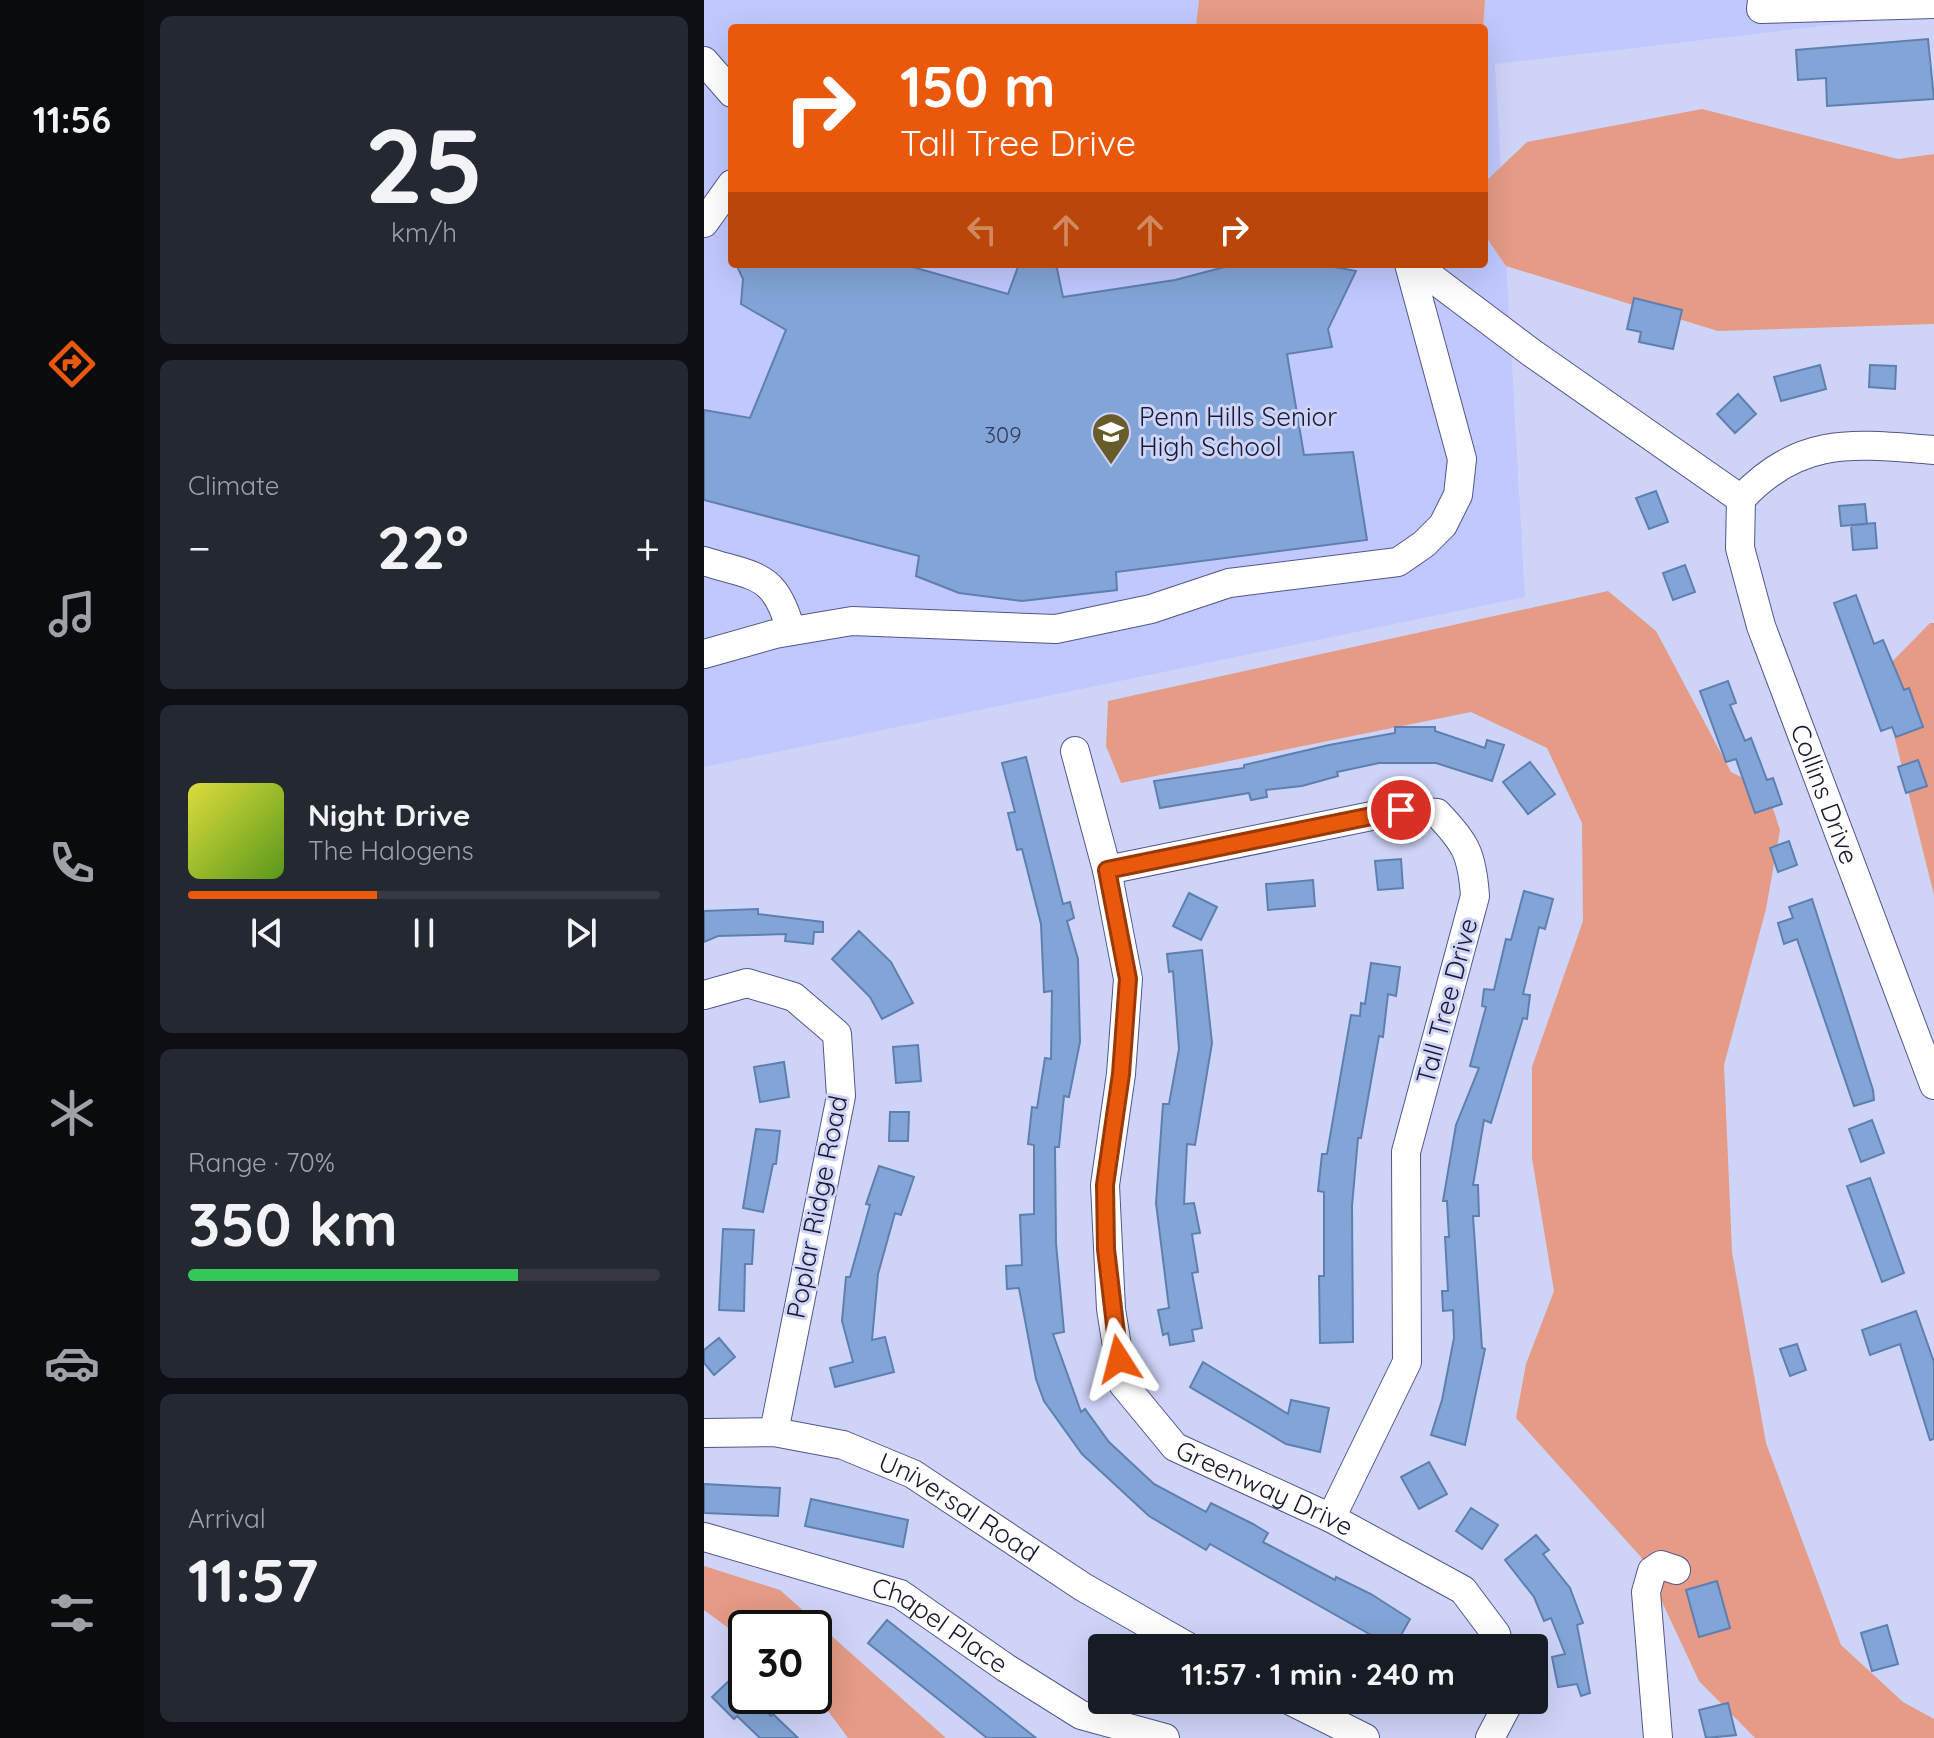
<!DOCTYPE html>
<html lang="en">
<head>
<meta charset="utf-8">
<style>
	body { margin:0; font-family:Quicksand,sans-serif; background:#242831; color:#f1f3f6; height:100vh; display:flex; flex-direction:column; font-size:30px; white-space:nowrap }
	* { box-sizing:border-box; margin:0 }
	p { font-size:26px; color:#9ea1a6 }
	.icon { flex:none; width:44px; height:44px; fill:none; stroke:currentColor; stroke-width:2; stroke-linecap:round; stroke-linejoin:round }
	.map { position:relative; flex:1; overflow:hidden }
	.panel { display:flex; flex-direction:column; gap:16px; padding:16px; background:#0d0f14; width:560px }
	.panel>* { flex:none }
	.banner { position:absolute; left:24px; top:24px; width:760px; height:244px; border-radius:8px; box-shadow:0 8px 32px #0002; background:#ea580c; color:#fff; overflow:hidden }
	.speed { position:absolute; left:24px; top:1610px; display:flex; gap:16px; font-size:40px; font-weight:700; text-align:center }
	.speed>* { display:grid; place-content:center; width:104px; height:104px; border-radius:50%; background:#171b24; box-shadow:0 8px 32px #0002; line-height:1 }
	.speed .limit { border:4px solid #111; border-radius:12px; background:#fff; color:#111 }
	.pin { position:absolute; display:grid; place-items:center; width:68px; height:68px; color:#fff; margin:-34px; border:4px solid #fff; border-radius:50%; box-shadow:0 2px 8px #0007 }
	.me { position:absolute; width:88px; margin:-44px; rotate:351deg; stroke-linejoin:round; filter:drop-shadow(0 0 6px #0008) }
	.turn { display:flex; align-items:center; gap:28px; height:168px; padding:0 40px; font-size:36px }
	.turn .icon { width:104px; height:104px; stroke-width:2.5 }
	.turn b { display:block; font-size:56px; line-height:68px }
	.lanes { display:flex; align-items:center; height:76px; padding:0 40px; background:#0003; justify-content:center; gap:40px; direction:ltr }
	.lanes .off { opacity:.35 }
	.big { font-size:60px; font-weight:700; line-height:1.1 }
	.panel .card { flex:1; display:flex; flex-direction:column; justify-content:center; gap:12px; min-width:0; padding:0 28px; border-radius:12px; background:#242831 }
	.panel .dial { align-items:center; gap:0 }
	.dial b { font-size:104px; line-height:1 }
	.song { display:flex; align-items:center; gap:24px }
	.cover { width:96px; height:96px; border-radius:12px; background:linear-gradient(135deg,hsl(60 70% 55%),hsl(90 70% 35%)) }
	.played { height:8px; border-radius:4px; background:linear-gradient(90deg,#ea580c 40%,#363941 40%) }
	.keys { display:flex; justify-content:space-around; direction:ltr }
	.heat { display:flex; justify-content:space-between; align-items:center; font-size:44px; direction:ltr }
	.charge { height:12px; border-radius:6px; background:linear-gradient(90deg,#34c759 70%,#363941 0) }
	.trip { position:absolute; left:384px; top:1634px; width:460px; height:80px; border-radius:8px; background:#171b24; box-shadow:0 8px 32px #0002; font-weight:700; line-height:80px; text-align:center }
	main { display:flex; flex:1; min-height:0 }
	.tabs { display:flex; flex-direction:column; width:144px; justify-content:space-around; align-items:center; background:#090b0e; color:#9ea1a6 }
	.tabs .icon { width:56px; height:56px }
	.tabs .on { color:#ea580c }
	.tabs b { font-size:36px; color:#f1f3f6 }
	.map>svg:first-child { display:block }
	.built { fill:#c0c8fd; fill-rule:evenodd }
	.green { fill:#e59b85 }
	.building { fill:#82a4d7; stroke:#5e7fb0; stroke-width:2 }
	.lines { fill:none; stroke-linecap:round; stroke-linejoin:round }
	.minor-casing { stroke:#51578b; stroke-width:30 }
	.minor { stroke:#fff; stroke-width:28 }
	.route-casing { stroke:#983908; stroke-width:20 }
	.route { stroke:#ea580c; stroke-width:14 }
	.labels { text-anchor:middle; stroke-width:6; stroke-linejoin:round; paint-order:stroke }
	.number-label { font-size:22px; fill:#323c5a }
	.poi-label { font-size:26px; fill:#181a30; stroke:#ced4f8; text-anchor:start }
	.street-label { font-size:26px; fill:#181a30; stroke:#ced4f8 }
</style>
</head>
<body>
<main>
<nav class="tabs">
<b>11:56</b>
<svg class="icon on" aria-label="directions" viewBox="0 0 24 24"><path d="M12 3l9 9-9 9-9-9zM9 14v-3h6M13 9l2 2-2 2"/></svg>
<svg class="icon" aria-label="music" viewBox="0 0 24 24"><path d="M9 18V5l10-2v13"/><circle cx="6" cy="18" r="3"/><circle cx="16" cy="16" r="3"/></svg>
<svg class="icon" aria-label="phone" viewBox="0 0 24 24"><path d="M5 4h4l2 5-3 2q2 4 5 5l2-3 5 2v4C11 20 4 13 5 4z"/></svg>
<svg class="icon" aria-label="climate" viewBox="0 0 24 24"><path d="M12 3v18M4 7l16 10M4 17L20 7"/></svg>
<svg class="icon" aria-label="car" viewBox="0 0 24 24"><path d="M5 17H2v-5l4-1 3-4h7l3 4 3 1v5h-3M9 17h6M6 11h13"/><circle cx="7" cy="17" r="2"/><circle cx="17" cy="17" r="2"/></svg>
<svg class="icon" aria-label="filters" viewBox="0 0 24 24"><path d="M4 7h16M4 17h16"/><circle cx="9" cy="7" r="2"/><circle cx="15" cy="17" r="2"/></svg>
</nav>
<section class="panel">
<div class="card dial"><b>25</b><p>km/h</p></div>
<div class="card"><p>Climate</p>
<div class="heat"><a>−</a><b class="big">22°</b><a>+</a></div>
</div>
<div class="card">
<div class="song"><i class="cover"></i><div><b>Night Drive</b><p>The Halogens</p></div></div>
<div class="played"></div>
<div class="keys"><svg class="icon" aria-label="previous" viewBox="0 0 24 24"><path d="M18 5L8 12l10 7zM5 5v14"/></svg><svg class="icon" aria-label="pause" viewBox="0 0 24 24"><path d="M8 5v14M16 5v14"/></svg><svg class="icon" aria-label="next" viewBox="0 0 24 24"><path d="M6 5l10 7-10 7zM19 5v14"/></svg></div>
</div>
<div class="card"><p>Range · 70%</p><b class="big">350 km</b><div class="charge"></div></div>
<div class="card"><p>Arrival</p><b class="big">11:57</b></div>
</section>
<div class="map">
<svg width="1230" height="1738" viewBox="0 0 1230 1738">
	<rect width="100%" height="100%" fill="#ced4f8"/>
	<!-- built -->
	<path class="built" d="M0 0H1230V13L791 64 821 597 0 767ZM28 28H780V264H28Z"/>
	<!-- green -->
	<path class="green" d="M495 0H781L779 28H492Z
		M998 109 1194 159 1230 154V324L1014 331 802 266 780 234V183L823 142Z
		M904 591 952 631 1027 772 1063 790 1076 830 1062 909 1020 1065 1028 1252 1062 1443 1137 1645 1199 1702 1230 1719V1738H1051L995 1681 937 1557 812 1418 822 1364 850 1291 828 1158V1067L879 921 878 823 843 748 767 712 417 783 402 746 404 701Z
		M1226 623H1230V895L1175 675Z
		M0 1566 76 1590 242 1738H144L110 1692V1628H42V1641L0 1610Z"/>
	<!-- building -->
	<path class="building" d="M1224 39 1230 99 1123 106 1122 78 1094 80 1092 50Z
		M32 264H198L304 294 315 264H352L359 297 471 280 532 264H615L652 271 624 329 628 347 583 354 600 455 649 452 663 540 412 572 413 590 318 601 255 593 212 576 215 556 0 500V410L46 418 82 330 37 304 39 279Z
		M930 298 978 310 969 349 935 342 937 332 923 329Z
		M1116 365 1122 389 1077 401 1070 377Z
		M1166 365 1192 366 1191 389 1165 387Z
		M1034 394 1052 414 1031 433 1013 414Z
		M952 491 964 522 945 529 932 498Z
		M1161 504 1163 524 1137 526 1135 506Z
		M1171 523 1173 548 1149 550 1147 525Z
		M981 565 991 592 969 600 959 573Z
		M1152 595 1170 644 1179 640 1200 690 1205 688 1219 727 1192 737 1188 727 1177 731 1130 603Z
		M1024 681 1032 703 1026 705 1041 741 1047 738 1063 780 1069 778 1078 804 1051 813 1032 759 1022 762 996 691Z
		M691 727H731V731L781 748 783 740 800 745 788 781 732 763H675L633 772 634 776 598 786 562 790 563 797 547 800 545 793 456 808 450 781 540 768V765L625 745 691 733Z
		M322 757 359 904 366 902 370 918 363 921 374 959 376 1042 365 1097 360 1096 355 1147H351L352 1243 360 1332 349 1334 377 1412 381 1409 405 1442 450 1484 502 1512 507 1503 549 1524 564 1533 559 1542 631 1580 632 1577 667 1594 706 1619 690 1648 506 1544 502 1550 445 1516 378 1454 340 1401 332 1379 315 1288 303 1289 302 1266 318 1265 316 1215 330 1214V1145L324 1144 328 1107 333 1108 341 1058 347 1059 348 991 340 992 337 924 318 849 313 850 304 813 311 812 298 763Z
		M1214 760 1223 786 1202 793 1194 767Z
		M826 762 851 794 824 814 799 782Z
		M1085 841 1093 865 1074 872 1066 848Z
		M697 859 699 888 674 890 671 861Z
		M609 880 611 906 564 910 562 884Z
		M820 891 849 899 841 929 835 927 819 994 826 995 823 1019 819 1018 787 1123 780 1120 769 1185H774L775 1216H769L778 1348 781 1349 761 1445 727 1435 738 1400 750 1338 749 1310 739 1311 738 1291H744L741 1237H745L743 1201H739L752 1125 775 1068 766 1066 782 1007 778 1006 780 989 790 990 802 939 807 940Z
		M485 893 513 907 497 940 469 926Z
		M1108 899 1169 1090 1170 1100 1150 1106 1093 939 1080 944 1074 923 1089 918 1085 907Z
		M54 909V914L119 922V932H110L109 944 81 941 82 934 14 936 0 942V911Z
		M155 931 187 962 209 1003 178 1019 166 997 128 959Z
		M498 950 508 1043 491 1145 483 1144 480 1204 490 1203 496 1233 488 1234 494 1272 488 1273 498 1328 488 1330 490 1341 466 1345 464 1333 459 1335 454 1310 465 1308 452 1203 459 1104H465L475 1049 469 971 465 972 463 954Z
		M667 963 696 967 692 996 684 994 679 1037 675 1036 657 1138H654L648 1206 649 1342 616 1343 615 1276H620V1192L614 1191 618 1154H623L647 1015 656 1016 657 1003 661 1004Z
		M214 1045 217 1081 192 1083 189 1047Z
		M80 1062 85 1097 56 1102 50 1067Z
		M186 1112H205L204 1141H185Z
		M1168 1120 1180 1153 1157 1162 1145 1129Z
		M52 1129 76 1131 72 1164H69L59 1212 39 1208Z
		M175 1166 210 1177 197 1215 191 1213 174 1274 168 1340 181 1337 190 1372 131 1387 126 1368 149 1362 138 1321 142 1277H146L166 1205 162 1204Z
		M1166 1178 1200 1273 1178 1282 1143 1186Z
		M19 1229 50 1230 48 1264H41L40 1311 15 1310Z
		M1212 1311 1230 1362V1439L1226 1440 1196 1344 1166 1355 1158 1330Z
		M15 1338 31 1357 10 1375 0 1363V1350Z
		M1093 1344 1102 1370 1086 1376 1076 1349Z
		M499 1362 584 1414 587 1400 625 1408 616 1452 582 1444 486 1387Z
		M725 1462 743 1494 715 1509 697 1477Z
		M0 1484 76 1488 74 1516 0 1513Z
		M107 1499 204 1520 199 1547 101 1526Z
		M767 1508 794 1525 778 1549 752 1531Z
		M832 1535 845 1550 839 1554 866 1588 879 1623 873 1625 886 1693 877 1696 873 1684 854 1687 848 1657 861 1654 847 1618 840 1621 830 1597 801 1560Z
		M1013 1581 1026 1628 995 1637 982 1590Z
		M183 1620 332 1738H283L164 1643Z
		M1183 1625 1194 1664 1168 1671 1157 1633Z
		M29 1677 42 1691V1696H47L67 1716 69 1714 94 1738H56L33 1716 30 1719 8 1697Z
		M1024 1703 1032 1735 1002 1738 995 1710Z"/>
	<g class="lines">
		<!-- minor casing -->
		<g class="minor-casing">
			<g id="minor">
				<path d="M1058 0 1057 9 1230 4"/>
				<path d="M0 61 28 93"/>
				<path d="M0 223 28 184"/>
				<path id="s1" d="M716 264 723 274 828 353 1037 499 1036 548 1057 626 1230 1085"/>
				<path d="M1037 499C1096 435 1151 444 1230 450"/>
				<path d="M0 561C53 578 71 572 87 631"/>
				<path d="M0 654 71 634 148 621 352 629 447 609 525 583 694 562 720 544 739 525 754 495 758 459 705 264"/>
				<path id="s2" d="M371 751 403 870 424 979 417 1074 401 1185 407 1309 419 1384 471 1447 627 1518 759 1590 792 1634 796 1648"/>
				<path d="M403 870 697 810 733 813C762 843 768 854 771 896L702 1152 703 1362 627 1518"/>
				<path d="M0 995 43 983 90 997 133 1034 137 1096 70 1432"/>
				<path id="s3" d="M0 1433 70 1432 139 1445 209 1474 379 1587 486 1648"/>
				<path id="s4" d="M0 1537 196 1594 302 1668 377 1715 461 1738"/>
				<path d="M585 1700 661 1738"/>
				<path d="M786 1738 806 1700"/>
				<path d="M954 1738 942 1592 948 1571 957 1565 972 1570"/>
			</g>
		</g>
		<!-- minor -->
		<use href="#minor" class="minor"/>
	</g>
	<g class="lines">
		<!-- route casing -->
		<g class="route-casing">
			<path id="route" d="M415 1359 402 1249 401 1185 417 1074 424 979 403 870 697 810"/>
		</g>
		<!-- route -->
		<use href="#route" class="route"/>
	</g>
	<!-- icons -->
	<defs>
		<g id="school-pin" transform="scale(2)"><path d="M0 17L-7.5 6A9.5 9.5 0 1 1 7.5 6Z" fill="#685d2a" stroke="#ced4f8"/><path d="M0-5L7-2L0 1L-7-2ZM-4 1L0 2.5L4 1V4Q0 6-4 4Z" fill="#fff"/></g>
	</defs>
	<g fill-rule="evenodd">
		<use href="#school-pin" x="407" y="432"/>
	</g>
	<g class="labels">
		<!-- number labels -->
		<g class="number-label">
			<text x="299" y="443">309</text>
		</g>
		<!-- poi labels -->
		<g class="poi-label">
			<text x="435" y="426">Penn Hills Senior<tspan x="435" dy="30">High School</tspan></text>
		</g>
		<!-- street labels -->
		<g class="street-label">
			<text dy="9" stroke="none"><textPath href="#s1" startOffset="708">Collins Drive</textPath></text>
			<text transform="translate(743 1001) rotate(-75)" y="9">Tall Tree Drive</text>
			<text transform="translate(113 1207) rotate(-79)" y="9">Poplar Ridge Road</text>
			<text dy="9" stroke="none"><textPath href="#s2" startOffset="822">Greenway Drive</textPath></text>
			<text dy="9" stroke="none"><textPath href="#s3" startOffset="272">Universal Road</textPath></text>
			<text dy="9" stroke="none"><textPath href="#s4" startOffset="254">Chapel Place</textPath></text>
		</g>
	</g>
</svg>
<div class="speed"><div class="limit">30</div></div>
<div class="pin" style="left:697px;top:810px;background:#d93025"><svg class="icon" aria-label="arrive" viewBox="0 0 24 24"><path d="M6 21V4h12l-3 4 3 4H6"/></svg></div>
<svg class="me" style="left:415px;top:1359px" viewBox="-20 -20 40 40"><path d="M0-17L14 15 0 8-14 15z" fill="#ea580c" stroke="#fff" stroke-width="4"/></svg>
<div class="trip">11:57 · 1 min · 240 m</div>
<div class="banner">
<div class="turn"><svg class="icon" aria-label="right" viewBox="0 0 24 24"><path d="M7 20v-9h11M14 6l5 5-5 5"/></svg><div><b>150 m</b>Tall Tree Drive</div></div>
<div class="lanes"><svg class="icon off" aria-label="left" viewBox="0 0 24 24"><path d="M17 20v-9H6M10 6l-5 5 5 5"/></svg><svg class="icon off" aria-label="ahead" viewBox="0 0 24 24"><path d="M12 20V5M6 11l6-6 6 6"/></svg><svg class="icon off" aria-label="ahead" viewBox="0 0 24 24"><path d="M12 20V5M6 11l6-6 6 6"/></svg><svg class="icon" aria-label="right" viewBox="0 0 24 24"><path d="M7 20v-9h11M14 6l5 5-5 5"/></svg></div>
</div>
</div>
</main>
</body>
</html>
